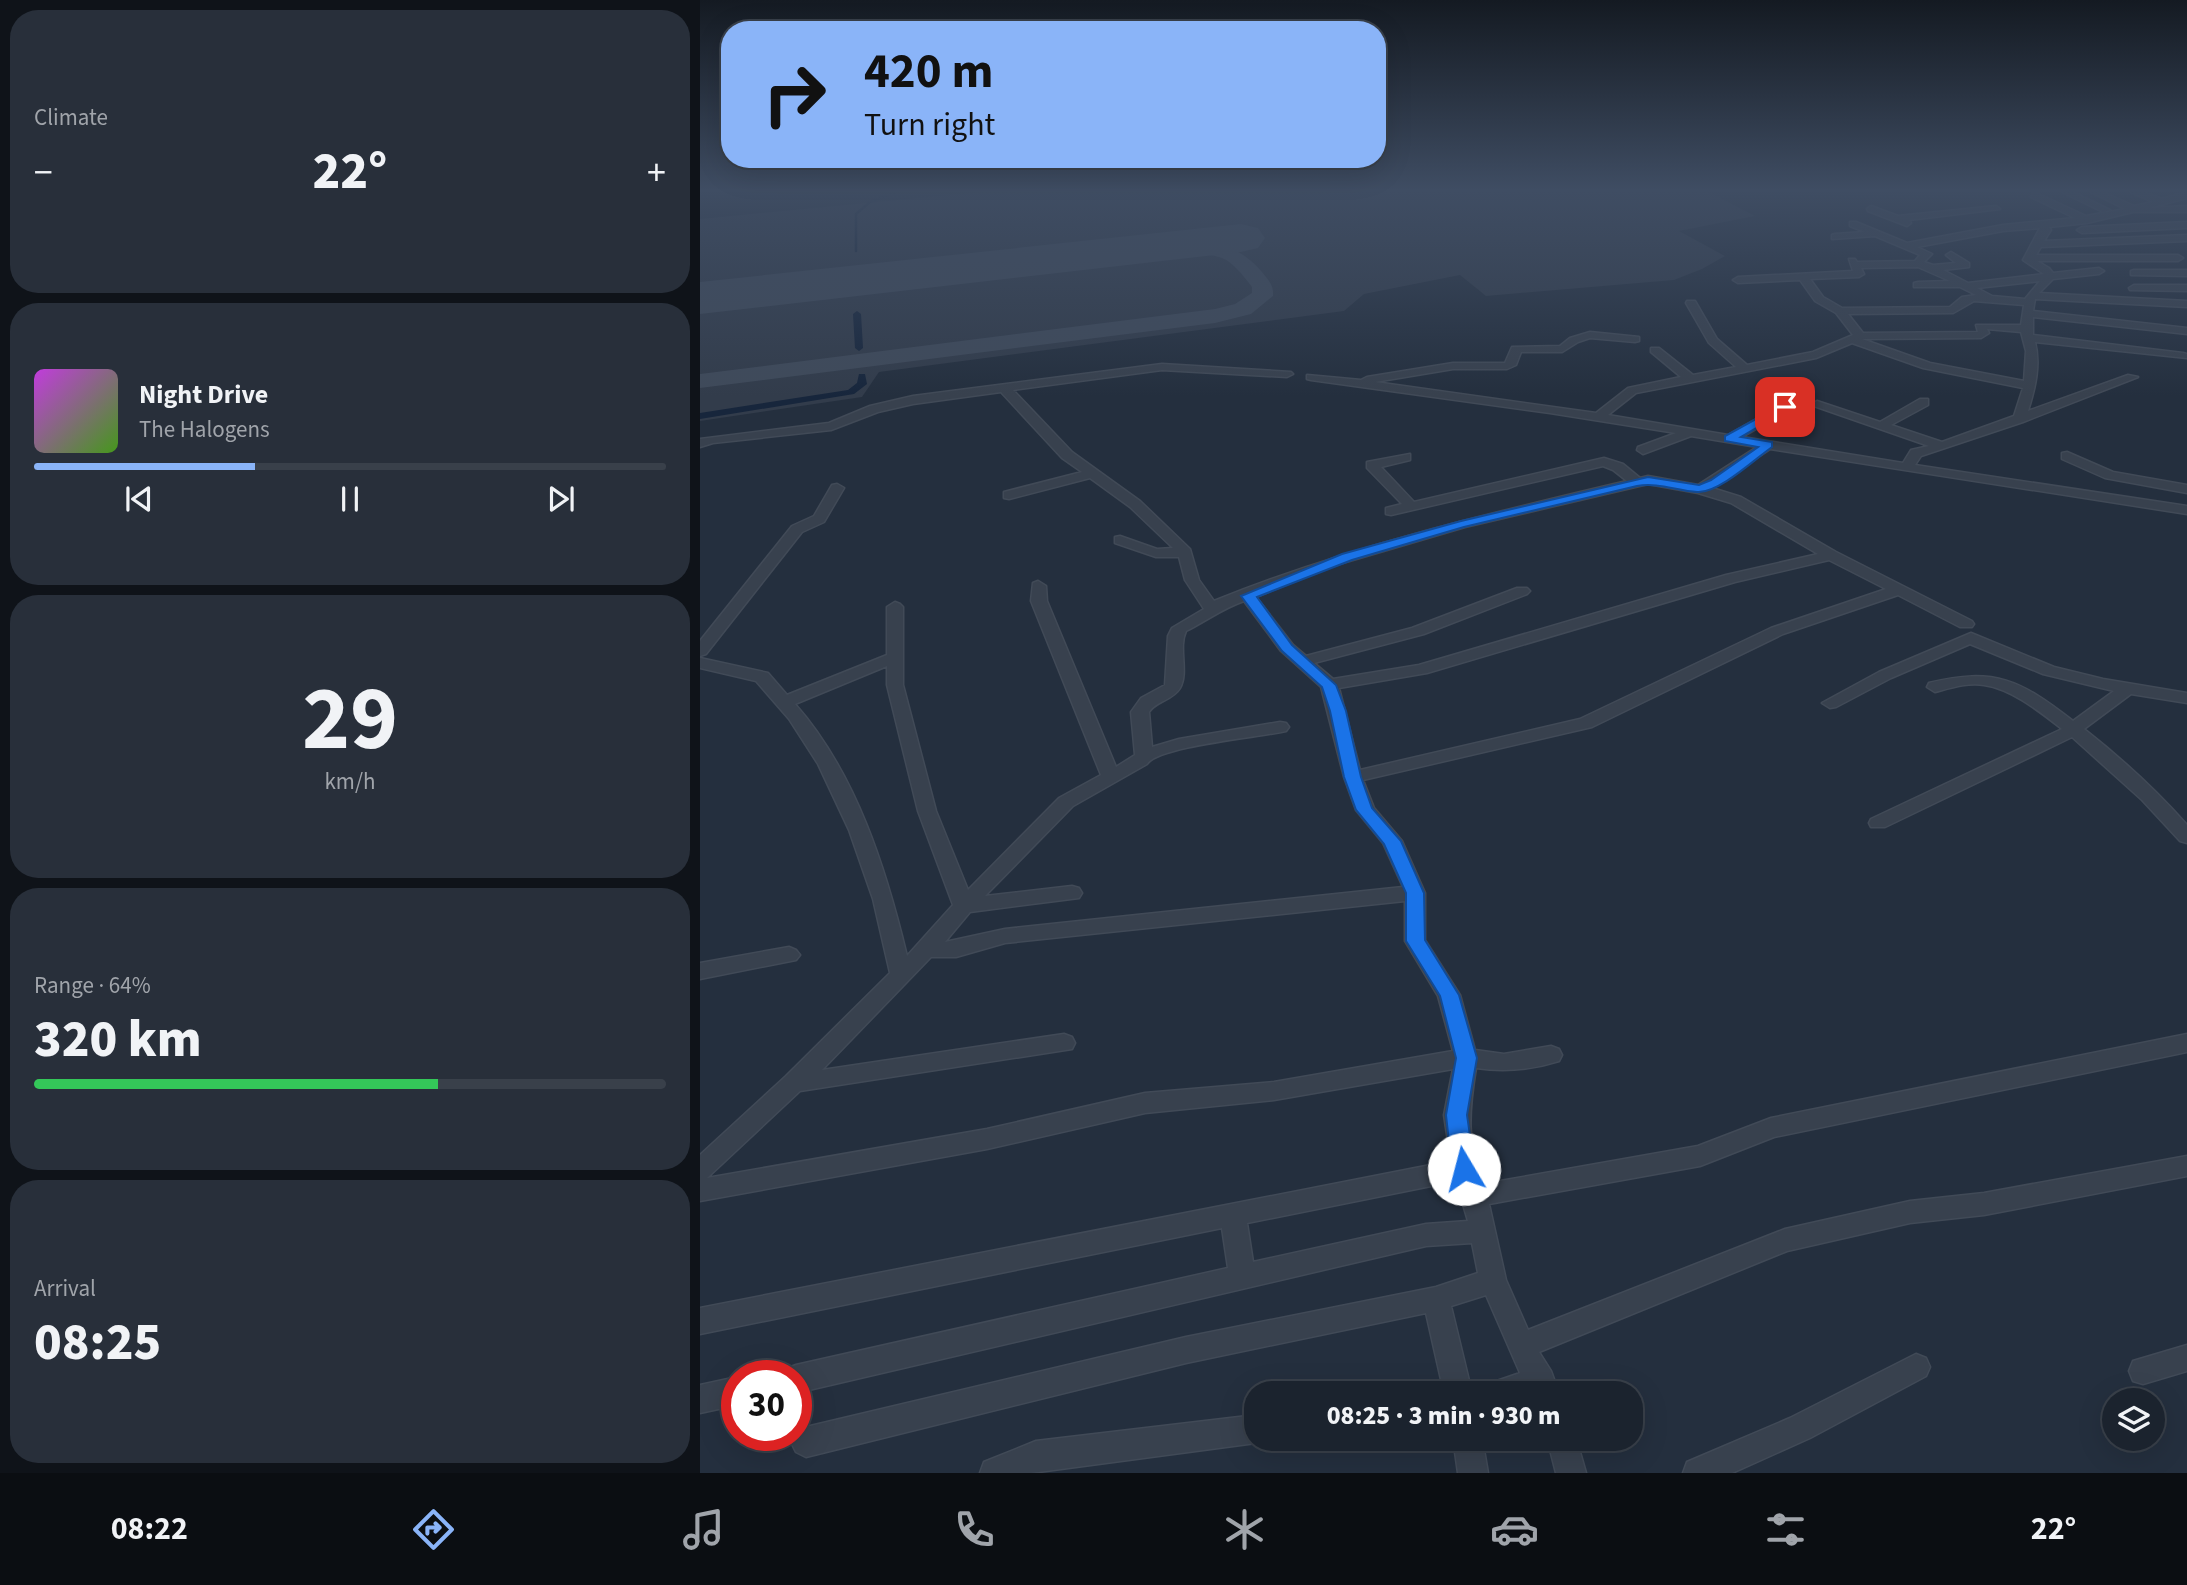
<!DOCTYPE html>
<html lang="en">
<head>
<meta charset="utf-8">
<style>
	body { margin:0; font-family:"Source Sans 3",sans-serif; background:#282f3a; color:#f1f3f6; height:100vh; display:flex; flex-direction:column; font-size:26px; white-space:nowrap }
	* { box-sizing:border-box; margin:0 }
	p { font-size:23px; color:#a0a4aa }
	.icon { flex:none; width:38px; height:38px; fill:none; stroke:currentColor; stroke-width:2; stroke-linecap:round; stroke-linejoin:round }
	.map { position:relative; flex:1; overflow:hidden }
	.sheet { display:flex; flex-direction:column; gap:10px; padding:10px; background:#0f1319; width:700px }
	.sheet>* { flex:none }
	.hud { position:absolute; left:21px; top:21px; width:665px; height:147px; border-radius:28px; box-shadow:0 7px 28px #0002,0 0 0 2px #39404a; background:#8ab4f8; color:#111; overflow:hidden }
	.fabs { position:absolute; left:1402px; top:1388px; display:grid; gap:14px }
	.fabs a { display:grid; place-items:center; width:63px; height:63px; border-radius:50%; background:#1b232e; box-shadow:0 7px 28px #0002,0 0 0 2px #39404a; font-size:35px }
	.speed { position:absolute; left:21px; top:1360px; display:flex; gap:14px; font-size:35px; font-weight:700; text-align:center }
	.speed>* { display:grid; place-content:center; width:91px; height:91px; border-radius:50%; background:#1b232e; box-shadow:0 7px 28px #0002,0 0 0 2px #39404a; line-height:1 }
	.speed .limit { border:10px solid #d22; background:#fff; color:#111 }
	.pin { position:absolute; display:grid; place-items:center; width:60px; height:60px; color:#fff; margin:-30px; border-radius:14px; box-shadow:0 4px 10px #0006 }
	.me { position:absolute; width:77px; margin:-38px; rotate:352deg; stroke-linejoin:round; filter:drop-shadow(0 0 5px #0008) }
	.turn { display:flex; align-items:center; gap:24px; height:147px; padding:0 28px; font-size:32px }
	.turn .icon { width:91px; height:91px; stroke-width:2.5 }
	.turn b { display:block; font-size:49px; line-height:60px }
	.big { font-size:52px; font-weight:800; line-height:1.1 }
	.sheet .widget { flex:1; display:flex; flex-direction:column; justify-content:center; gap:10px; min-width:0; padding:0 24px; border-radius:28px; background:#282f3a }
	.sheet .dial { align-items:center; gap:0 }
	.dial b { font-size:91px; line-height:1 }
	.song { display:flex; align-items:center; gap:21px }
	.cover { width:84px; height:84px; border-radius:10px; background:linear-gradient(135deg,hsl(290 70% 55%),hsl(100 70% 35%)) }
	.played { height:7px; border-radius:4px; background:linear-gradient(90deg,#8ab4f8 35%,#39404a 35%) }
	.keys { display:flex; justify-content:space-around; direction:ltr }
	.heat { display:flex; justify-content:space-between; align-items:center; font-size:38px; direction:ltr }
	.charge { height:10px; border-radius:5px; background:linear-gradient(90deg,#34c759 64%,#39404a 0) }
	.trip { position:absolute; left:544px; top:1381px; width:399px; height:70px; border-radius:28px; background:#1b232e; box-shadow:0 7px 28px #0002,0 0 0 2px #39404a; font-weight:800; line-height:70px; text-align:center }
	.menu { display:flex; height:112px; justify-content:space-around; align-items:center; background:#0b0e12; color:#a0a4aa }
	.menu .icon { width:49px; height:49px }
	.menu .selected { color:#8ab4f8 }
	.menu b { font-size:32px; color:#f1f3f6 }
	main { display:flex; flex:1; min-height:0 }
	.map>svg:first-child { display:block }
	.airport { fill:#323c4b }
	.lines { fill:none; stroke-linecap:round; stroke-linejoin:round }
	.stream { stroke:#17263c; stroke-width:2.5 }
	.canal { fill:#17263c; fill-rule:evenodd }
	.taxiway { fill:#3f4a5a; fill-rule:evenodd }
	.runway { fill:#3f4a5a; fill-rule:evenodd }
	.minor-casing { stroke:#414a57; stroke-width:3 }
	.minor { fill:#38414e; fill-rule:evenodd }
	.route { fill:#1a73e8; stroke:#114b97; stroke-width:2 }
</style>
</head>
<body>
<main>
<section class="sheet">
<div class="widget"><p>Climate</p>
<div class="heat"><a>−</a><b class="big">22°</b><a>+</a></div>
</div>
<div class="widget">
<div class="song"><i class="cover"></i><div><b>Night Drive</b><p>The Halogens</p></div></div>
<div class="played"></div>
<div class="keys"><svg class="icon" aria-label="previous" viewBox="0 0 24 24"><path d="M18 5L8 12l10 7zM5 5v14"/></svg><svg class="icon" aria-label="pause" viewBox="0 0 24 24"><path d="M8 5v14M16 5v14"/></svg><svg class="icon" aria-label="next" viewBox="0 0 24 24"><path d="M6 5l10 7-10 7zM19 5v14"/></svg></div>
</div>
<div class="widget dial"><b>29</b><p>km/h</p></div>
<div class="widget"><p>Range · 64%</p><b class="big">320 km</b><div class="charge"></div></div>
<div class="widget"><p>Arrival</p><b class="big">08:25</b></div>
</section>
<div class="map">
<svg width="1487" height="1473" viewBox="0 0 1487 1473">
	<rect width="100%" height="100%" fill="#242f3e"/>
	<!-- airport -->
	<path class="airport" d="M301 190H1005L1055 216 979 231 1025 256 1002 269 974 280 786 296 760 275 664 294 644 311 179 372 162 397 0 421V219Z"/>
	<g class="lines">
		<!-- stream -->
		<path class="stream" d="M156 251V214L170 202 201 190"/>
		<!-- canal -->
		<path class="canal" d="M157 311 161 314 163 348 159 351 155 348 153 314Z
			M159 374H165L167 384 154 394 0 419V413L148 390 157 383Z"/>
		<!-- taxiway -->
		<path class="taxiway" d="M485 239C517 241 541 247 562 272 569 281 574 285 573 296L551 314 515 323 0 388V374L515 309 535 304 552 293V287C522 247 520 260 478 249L475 245 478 241Z"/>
		<!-- runway -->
		<path class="runway" d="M541 224 558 228 565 238 558 248 541 252 0 314V282Z"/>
		<!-- minor casing -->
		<g class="minor-casing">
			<path id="minor" d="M1358 190H1369L1410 210 1403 212Z
				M1387 190H1398L1434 206 1453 202 1426 190H1438L1462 199 1487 192V198L1449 208 1487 206V212H1433L1387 223 1349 227 1351 230 1344 241 1487 235V241L1341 247 1336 255H1478L1483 258 1478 261H1337L1349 268 1353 273 1399 268 1404 271 1399 274 1353 279 1339 293 1487 301V307L1335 299 1333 311 1487 328V334L1333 317V335L1483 353 1487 354V358L1335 342C1341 365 1335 389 1328 411L1428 375 1438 377 1323 422 1221 456 1215 465 1487 506V514L1070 449 1012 488 1041 497 1136 552 1272 621 1274 624 1272 627H1260L1198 595 1083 634 892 727 663 780 674 808 702 841 725 893V940L760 995 775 1050 804 1054 851 1046 859 1049 862 1055 859 1061C831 1070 804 1072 776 1068 769 1110 766 1143 783 1184L998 1146 1071 1118 1487 1034V1052L1074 1137 1000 1166 789 1204 806 1280 828 1330 1085 1229 1210 1201 1284 1193 1487 1156V1176L1284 1215 1210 1223 1087 1251 839 1352 851 1371 859 1393H787L791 1383 820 1373 786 1295 751 1306 772 1393H744L726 1313 486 1363 106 1457 96 1452 91 1442 96 1431 106 1427 486 1337 736 1287 778 1273 772 1243 726 1246 96 1393V1376H83L86 1369 96 1365 528 1268 522 1228 0 1334V1308L751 1161 744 1115 753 1069 574 1100 445 1113 287 1149 0 1201V1155L86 1076 190 973 173 899 149 830 118 764 89 719 56 681 0 668V658L68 673 87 695 187 655V607L195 602 200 604 203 607V685L236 811 268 890 359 798 401 775 331 601 333 583 338 581 346 586 347 601 416 767 435 755 431 712 441 698 465 685 468 636 472 628 504 609 485 580 479 557H456L415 543V537L420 536 457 549 473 548 430 507 390 478 309 499 304 498V492L382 472 362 458 301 392 213 404 178 412 131 430 13 443 0 447V439L129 423 170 406 213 396 462 364 591 372 593 374 587 377 462 370 313 390 372 452 440 501 490 549 499 580 514 601C647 547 787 514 927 481L913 470 903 466 691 515 686 514V508L702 504 667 468V462L710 454V460L681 467 714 502 904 458 923 464 940 478 948 476 998 485 1057 447 991 436 943 454 937 450 938 447 976 433 850 413 611 380 607 379V375L661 380 667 377 753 363H805L812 347 860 346 870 338 890 332 939 337V341L935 342 890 338 878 342 862 352H821L816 365 807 369H753L675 382 896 413 928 388 981 377 951 352V348H959L993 375 1036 367 1009 343 986 303 987 301H995L1017 339 1047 365 1113 352 1153 335 1136 313 1115 301 1100 280 1038 283 1033 280 1038 277 1153 271 1149 259H1155L1157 262 1215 261 1220 255 1175 236 1132 239V235L1135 234 1165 232 1150 226V222H1156L1207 243 1303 225 1375 218 1331 197 1334 192 1386 216 1425 209ZM1340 228 1323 260 1344 274 1268 283 1243 270 1269 267V263L1251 252 1246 255 1256 263 1233 265 1224 262 1232 254 1217 247 1303 231ZM1218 267 1250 281 1218 282 1214 283V287H1260L1276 295 1262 297 1250 307 1142 308 1123 297 1110 279 1159 277 1164 274 1161 268ZM1340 281 1325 299 1292 296 1277 288ZM1274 301 1324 305 1321 325H1276L1278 332 1163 333 1148 314 1253 313ZM1287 329 1321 332 1326 351 1324 381 1230 363 1162 339 1281 338 1289 333ZM1152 343 1223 368 1323 388 1314 416 1242 442 1191 425 1228 405V399H1220L1180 422 1117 401 1111 405 1229 446 1211 450 1203 463 1042 437 1089 410 1091 407 1085 403 1028 435 908 415 936 393 1116 358ZM948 484 998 493 1031 503 1118 554 1026 575 719 665 633 679 614 663 724 634 827 594 830 591 827 588H817L712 628 606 656 593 645 556 597 629 567 765 527ZM1129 560 1186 589 1071 628 880 719 660 770 639 688 727 673 1035 582ZM544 601 581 651 621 687 644 777 656 810 683 843 703 887 305 929 245 942 270 912 379 898 382 893 379 888 372 886 285 896 373 806 447 764C459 746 561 737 586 731L589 727 586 723 580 722 479 739 452 747 449 712C456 701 473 700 480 688 489 672 478 648 486 631 506 621 523 608 544 601ZM187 666V685L218 811 253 905 207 956C186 869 156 773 95 704ZM705 901V941L738 996 753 1051 574 1082 445 1093 287 1129 7 1178 100 1091 372 1049 375 1043 372 1037 364 1034 122 1070 231 957H256L305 943ZM756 1181 768 1221 726 1224 553 1262 547 1223Z
				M1171 206 1198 216 1296 206 1300 209 1209 220 1211 223 1207 226 1168 211 1167 209Z
				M1487 222V228L1382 233 1377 230 1382 227Z
				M1434 270H1487V276L1431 275V271Z
				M1434 285H1487V291L1430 290 1429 288Z
				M1367 452 1413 472 1487 485V493L1405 478 1362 459V453Z
				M137 484 144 488 124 522 102 532 6 654 0 656V641L92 526 114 516 132 485Z
				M1271 633 1354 667 1403 679 1487 693V703L1431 694 1384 729C1421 758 1456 790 1487 825V843L1480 841 1442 800 1372 737 1185 827H1171L1169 823 1171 819 1362 729C1340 712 1312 689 1284 685 1268 682 1250 688 1235 692L1227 687 1229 683C1295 667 1320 680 1373 721L1414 691 1343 674 1270 644 1191 678 1136 707 1130 708 1122 703 1179 672Z
				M89 947 96 950 100 955 96 960 0 979V963Z
				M1487 1345V1371L1443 1384 1433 1381 1429 1371 1433 1361Z
				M1216 1354 1226 1358 1230 1367 1226 1376 1110 1438 1032 1473H983L987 1462 1090 1418Z
				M37 1377V1405L0 1413V1385Z
				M556 1415V1438H567L556 1443 331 1473H280L284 1462 336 1441Z
				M753 1438H782L788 1473H758Z
				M847 1438H876L886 1473H856Z"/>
		</g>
		<!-- minor -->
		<use href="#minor" class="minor"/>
	</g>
	<!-- sky -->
	<linearGradient id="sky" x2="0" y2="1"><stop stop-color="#141a22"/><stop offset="0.48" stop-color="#3f4d63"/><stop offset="1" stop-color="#3f4d63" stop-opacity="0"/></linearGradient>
	<rect width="1487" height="396" fill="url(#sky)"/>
	<!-- route -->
	<path class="route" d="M1085 403 1091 407 1089 409 1041 437 1072 442V447C1055 459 1018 494 997 492 977 491 958 482 937 486L764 527 652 560 557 597 592 645 636 685 646 711 661 777 672 808 701 841 724 893 725 940 759 995 777 1058 767 1115 775 1169 772 1175 764 1178 756 1175 752 1169 746 1115 756 1058 740 996 706 941V893L684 844 656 810 644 777 630 711 622 687 582 651 541 596 642 554 761 521 948 477 999 485 1011 480 1058 447 1025 441V436Z"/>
</svg>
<div class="fabs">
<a><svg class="icon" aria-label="layers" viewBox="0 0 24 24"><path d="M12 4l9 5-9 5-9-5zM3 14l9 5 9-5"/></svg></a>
</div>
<div class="speed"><div class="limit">30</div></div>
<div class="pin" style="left:1085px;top:407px;background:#d93025"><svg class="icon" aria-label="arrive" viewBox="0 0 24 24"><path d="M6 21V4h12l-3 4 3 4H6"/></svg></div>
<svg class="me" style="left:764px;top:1169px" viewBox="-20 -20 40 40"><circle r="19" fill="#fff"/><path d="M0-13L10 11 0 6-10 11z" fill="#1a73e8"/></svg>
<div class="trip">08:25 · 3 min · 930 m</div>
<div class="hud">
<div class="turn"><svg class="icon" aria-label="right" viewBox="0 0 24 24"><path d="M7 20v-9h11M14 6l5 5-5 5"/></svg><div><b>420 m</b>Turn right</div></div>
</div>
</div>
</main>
<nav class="menu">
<b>08:22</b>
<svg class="icon selected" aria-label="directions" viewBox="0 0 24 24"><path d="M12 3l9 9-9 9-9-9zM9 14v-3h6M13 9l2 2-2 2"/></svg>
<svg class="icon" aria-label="music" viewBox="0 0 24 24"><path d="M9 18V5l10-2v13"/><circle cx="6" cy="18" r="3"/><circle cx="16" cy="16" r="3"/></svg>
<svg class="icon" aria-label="phone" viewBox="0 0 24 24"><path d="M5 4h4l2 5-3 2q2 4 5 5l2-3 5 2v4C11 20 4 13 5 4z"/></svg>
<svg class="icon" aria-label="climate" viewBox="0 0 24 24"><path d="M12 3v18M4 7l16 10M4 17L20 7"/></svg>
<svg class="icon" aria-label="car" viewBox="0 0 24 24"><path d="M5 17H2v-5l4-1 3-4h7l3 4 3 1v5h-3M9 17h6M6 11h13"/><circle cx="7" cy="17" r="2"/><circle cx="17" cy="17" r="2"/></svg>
<svg class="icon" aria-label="filters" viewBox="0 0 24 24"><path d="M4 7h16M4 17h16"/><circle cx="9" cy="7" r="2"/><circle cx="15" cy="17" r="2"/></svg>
<b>22°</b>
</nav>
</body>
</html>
